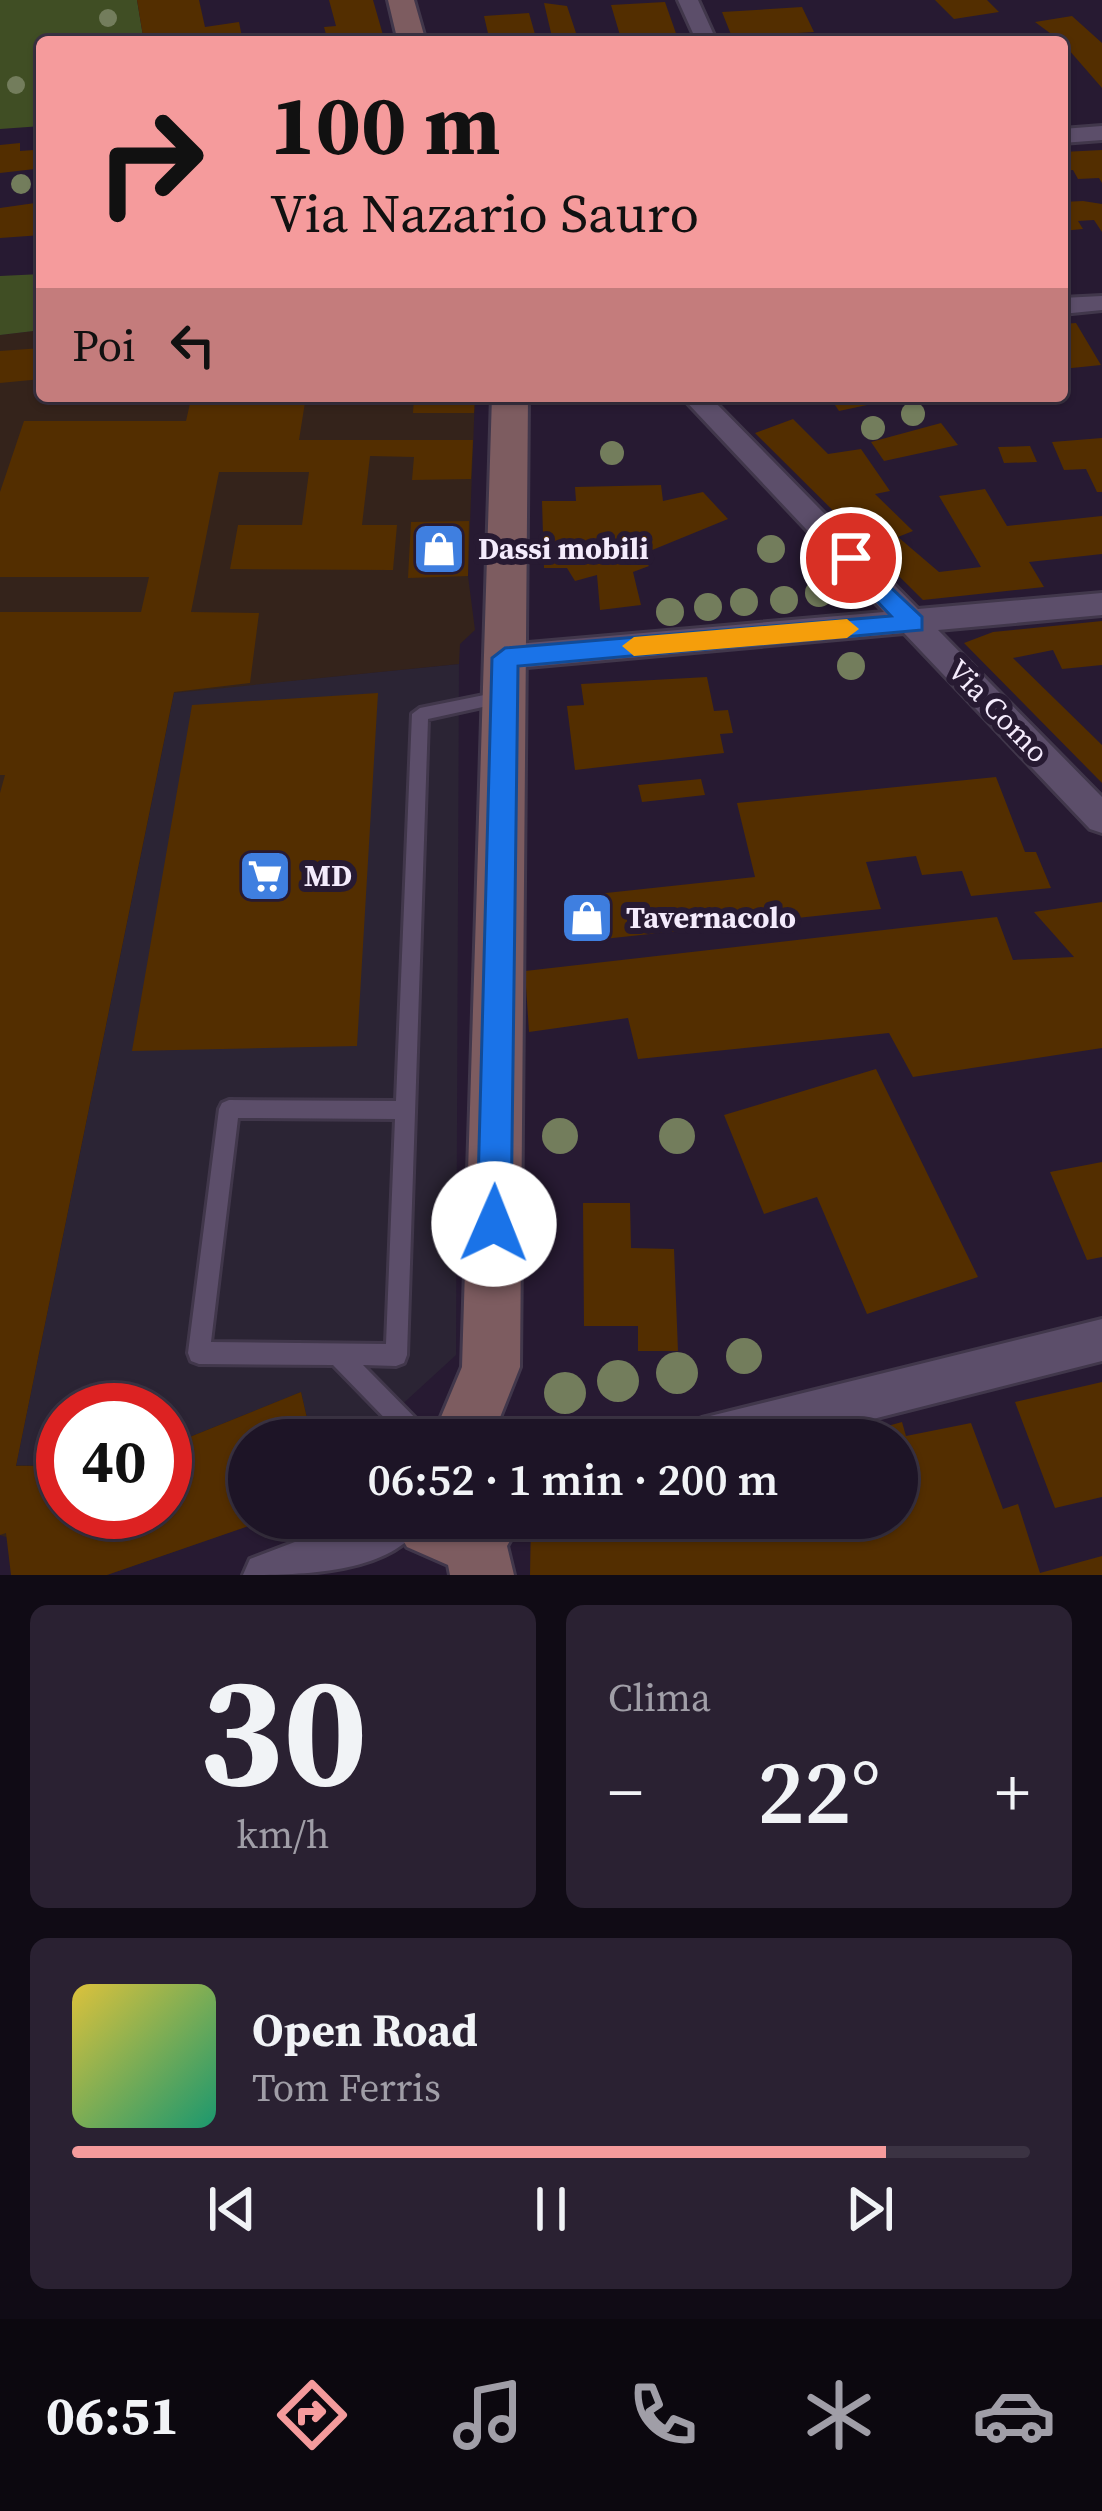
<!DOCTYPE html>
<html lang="it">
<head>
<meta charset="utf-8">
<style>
	body { margin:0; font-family:"Source Serif 4",serif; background:#2a2132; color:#f1f3f6; height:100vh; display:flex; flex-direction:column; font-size:45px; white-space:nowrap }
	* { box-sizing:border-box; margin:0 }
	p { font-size:39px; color:#a09ea7 }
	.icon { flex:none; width:66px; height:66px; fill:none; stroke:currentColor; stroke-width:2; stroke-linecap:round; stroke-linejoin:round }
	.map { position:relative; height:1575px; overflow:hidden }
	.details { display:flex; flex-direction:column; gap:30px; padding:30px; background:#100b15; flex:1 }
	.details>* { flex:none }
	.hud { position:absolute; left:36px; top:36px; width:1032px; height:366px; border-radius:12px; box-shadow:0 3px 9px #0004,0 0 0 3px #3b3343; background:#f59b9c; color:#111; overflow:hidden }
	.speed { position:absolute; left:36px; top:1383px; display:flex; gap:24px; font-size:60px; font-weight:700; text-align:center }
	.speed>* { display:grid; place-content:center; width:156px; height:156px; border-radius:50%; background:#1d1426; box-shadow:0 3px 9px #0004,0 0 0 3px #3b3343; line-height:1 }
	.speed .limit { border:18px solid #d22; background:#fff; color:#111 }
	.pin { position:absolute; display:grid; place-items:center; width:102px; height:102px; color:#fff; margin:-51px; border:6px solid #fff; border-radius:50%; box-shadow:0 3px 12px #0007 }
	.me { position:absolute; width:132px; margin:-66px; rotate:1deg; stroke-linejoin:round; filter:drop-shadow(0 0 9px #0008) }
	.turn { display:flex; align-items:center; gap:42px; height:252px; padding:0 36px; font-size:54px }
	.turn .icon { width:156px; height:156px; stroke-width:2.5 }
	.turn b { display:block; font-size:84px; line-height:102px }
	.then { display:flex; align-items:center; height:114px; padding:0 36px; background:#0003; gap:24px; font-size:45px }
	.big { font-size:90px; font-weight:600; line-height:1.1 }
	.details .tile { flex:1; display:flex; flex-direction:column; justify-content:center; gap:18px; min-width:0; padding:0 42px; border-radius:18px; background:#2a2132 }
	.details .dial { align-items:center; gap:0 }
	.dial b { font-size:156px; line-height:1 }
	.song { display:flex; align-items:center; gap:36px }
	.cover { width:144px; height:144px; border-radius:18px; background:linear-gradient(135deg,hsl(50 70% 55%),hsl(160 70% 35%)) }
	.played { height:12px; border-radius:6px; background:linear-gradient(90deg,#f59b9c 85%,#3b3343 85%) }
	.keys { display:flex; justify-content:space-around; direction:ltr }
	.heat { display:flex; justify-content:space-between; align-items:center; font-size:66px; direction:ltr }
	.details .tiles { flex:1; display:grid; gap:30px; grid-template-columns:1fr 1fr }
	.tile:last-child { grid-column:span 2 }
	.trip { position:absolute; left:228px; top:1419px; width:690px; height:120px; border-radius:60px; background:#1d1426; box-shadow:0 3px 9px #0004,0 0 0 3px #3b3343; font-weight:600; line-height:120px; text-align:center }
	.menu { display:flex; height:192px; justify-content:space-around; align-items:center; background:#0c080f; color:#a09ea7 }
	.menu .icon { width:84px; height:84px }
	.menu .selected { color:#f59b9c }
	.menu b { font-size:54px; color:#f1f3f6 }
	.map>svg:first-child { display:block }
	.commercial { fill:#2b2434 }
	.industrial { fill:#34231b }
	.green { fill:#404e24 }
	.building { fill:#532e00 }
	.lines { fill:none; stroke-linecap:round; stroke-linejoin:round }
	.lane-casing { stroke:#41374b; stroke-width:6 }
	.street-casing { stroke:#41374b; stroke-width:6 }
	.secondary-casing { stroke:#41374b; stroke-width:6 }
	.lane { fill:#5c4e6a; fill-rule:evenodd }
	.street { fill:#5c4e6a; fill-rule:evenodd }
	.secondary { fill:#7d5c60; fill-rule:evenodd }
	.tree { fill:#737d5c }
	.route { fill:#1a73e8; stroke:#114b97; stroke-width:3 }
	.slow { fill:#f59e0b }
	.labels { text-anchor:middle; stroke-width:12; stroke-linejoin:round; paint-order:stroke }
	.poi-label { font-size:30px; font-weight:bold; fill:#f4ebfc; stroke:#271a32; text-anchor:start }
	.street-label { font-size:30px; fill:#f4ebfc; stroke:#271a32 }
</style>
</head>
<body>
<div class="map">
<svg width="1102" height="1575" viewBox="0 0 1102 1575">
	<rect width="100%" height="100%" fill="#271a32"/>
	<!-- commercial -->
	<path class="commercial" d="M459 664 456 1355 384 1421 380 1440H312L301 1393 165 1447V1410H63V1466H16L174 692Z"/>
	<!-- industrial -->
	<path class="industrial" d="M42 330V396H475L468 576 475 630 460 644 459 664 174 693 16 1465 63 1466V1512H165V1447L301 1392 312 1440H249V1518H271L107 1575 0 1535V335Z"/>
	<!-- green -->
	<path class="green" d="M0 0H137L144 42H42V126L0 129Z
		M42 274V330L0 335V276Z"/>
	<!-- building -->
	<path class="building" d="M137 0H199L205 27 239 22 243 42H144Z
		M329 0H373L385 42 327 38 324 27 336 26Z
		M935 0H987L999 12 954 19Z
		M665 2 679 42H622L611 5Z
		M544 3 567 6 579 42H490L484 16 529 13 536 38 552 37Z
		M802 7 814 32 732 37 722 12Z
		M1072 16 1102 43V88L1062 42 1035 22Z
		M20 143V151L34 150 35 169 0 173V145Z
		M1102 150V183L1099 178 1078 179 1073 170 1062 171V152Z
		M1083 201 1102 204V232L1094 220 1078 221 1083 229 1062 231V202Z
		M42 202V235L0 238V208Z
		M1076 323 1101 365 1062 369V324Z
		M42 348V379L0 383V351Z
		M306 396 299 440H473L471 479 412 480 414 457 370 456 362 525H397L393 570 230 569 238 525H302L309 472H219L191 612 259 613 250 683 174 692 16 1466H63V1512H165V1447L301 1392 312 1440H249V1518L269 1519 107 1575H11L6 1533 0 1535V793L5 775H0V612H141L149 577H0V492L24 421H186L191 399Z
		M414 396H475L474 413H413Z
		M829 396H900V398L839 411Z
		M793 419 828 454 861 449 890 491 875 494 913 531 898 537 939 572 981 567 939 496 985 489 1007 526 1102 516V554L1029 562 1044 587 923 600 755 433Z
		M941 423 958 445 884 461 871 442Z
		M1102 438V492H1097L1086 469 1064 470 1052 442Z
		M1030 446 1037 462 1004 463 998 447Z
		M661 485 663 501 703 492 728 519 640 555 649 566 633 572 641 605 600 610 597 575 575 581 567 568H544L542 501H576L575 487Z
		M469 521 468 576 408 578 411 522Z
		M1102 621V665L1062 669 1053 650 1013 658 1102 745V783L964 643 993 632Z
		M707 677 714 711 728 710 733 733 720 734 724 753 575 770 567 706 584 705 581 684Z
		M378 693 357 1046 132 1051 192 705Z
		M996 777 1025 852H1036L1051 888 971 896 962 871 922 875 916 856 866 862 881 909 585 941 578 896 755 877 737 803Z
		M701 779 705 795 642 802 638 785Z
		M1102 902V1048L913 1077 889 1033 638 1059 628 1018 529 1032 525 971 997 917 1013 960 1074 957 1034 912Z
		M876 1069 978 1277 867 1314 817 1197 764 1214 724 1115Z
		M1102 1162V1257L1087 1260 1050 1172Z
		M583 1203H630L631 1248 674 1249 678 1351H638V1326H584Z
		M1102 1382V1497L1055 1508 1015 1402Z
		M902 1422 906 1436 971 1423 1003 1509 1018 1504 1040 1573 1102 1556V1575H530L531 1519 536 1518H897V1440L841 1439Z"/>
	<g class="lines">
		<!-- lane casing -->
		<g class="lane-casing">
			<path id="lane" d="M504 691 512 697 510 701 428 719 407 1355 404 1363 396 1366 363 1365 429 1432 432 1440H406L333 1365 199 1364 191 1361 188 1353 219 1109 222 1103 229 1100 396 1101 412 714 420 708ZM238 1118 395 1119 386 1344 211 1342Z"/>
		</g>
		<!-- street casing -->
		<g class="street-casing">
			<path id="street" d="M678 0H698L717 42H697Z
				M1102 126V140L1062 143V129Z
				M1102 296V310L1062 314V298Z
				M681 396H709L918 609 1102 593V615L938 630 1102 797V833L1090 829 904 633 505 669 494 665 490 657 505 645 884 612Z
				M1102 1319V1361L790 1440H680L686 1424 702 1418Z
				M358 1518H424C399 1575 297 1575 243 1575L250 1559Z"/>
		</g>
		<!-- secondary casing -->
		<g class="secondary-casing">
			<path id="secondary" d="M388 0H414L426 42H398Z
				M492 396H528L520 1367 491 1440H441L436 1429 462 1367Z
				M390 1518H523L507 1546 514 1575H450L448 1565 407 1547Z"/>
		</g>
		<!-- lane -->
		<use href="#lane" class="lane"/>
		<!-- street -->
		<use href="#street" class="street"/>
		<!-- secondary -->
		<use href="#secondary" class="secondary"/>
	</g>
	<!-- trees -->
	<g class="tree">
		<circle cx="108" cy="18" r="9"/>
		<circle cx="16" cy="85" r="9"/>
		<circle cx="21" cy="184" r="10"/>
		<circle cx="913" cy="414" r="12"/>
		<circle cx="873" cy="428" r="12"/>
		<circle cx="612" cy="453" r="12"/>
		<circle cx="771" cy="549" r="14"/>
		<circle cx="819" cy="593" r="14"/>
		<circle cx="784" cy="600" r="14"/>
		<circle cx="744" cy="602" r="14"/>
		<circle cx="708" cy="607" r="14"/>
		<circle cx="670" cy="612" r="14"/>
		<circle cx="851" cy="666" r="14"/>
		<circle cx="560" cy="1136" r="18"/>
		<circle cx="677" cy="1136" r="18"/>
		<circle cx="744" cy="1356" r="18"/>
		<circle cx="677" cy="1373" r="21"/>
		<circle cx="618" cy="1381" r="21"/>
		<circle cx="565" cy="1393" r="21"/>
	</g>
	<!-- route -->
	<path class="route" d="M851 550 922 617V630L518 666 511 1224 506 1235 494 1240 482 1235 477 1224 492 658 505 648 891 616 842 564V552Z"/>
	<!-- slow -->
	<path class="slow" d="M847 619 859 629 847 638 634 656 622 646 634 637Z"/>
	<!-- icons -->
	<defs>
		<g id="shop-square" transform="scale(2.7)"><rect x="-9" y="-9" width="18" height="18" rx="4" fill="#3f7fe0" stroke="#271a32"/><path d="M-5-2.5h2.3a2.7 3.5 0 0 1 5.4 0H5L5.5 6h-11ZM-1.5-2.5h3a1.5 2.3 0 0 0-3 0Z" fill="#fff"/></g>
		<g id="supermarket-square" transform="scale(2.7)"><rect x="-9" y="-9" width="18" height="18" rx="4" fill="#3f7fe0" stroke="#271a32"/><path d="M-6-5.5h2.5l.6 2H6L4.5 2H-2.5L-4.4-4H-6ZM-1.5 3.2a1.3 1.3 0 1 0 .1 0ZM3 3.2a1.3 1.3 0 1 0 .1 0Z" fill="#fff"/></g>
	</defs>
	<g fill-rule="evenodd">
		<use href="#shop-square" x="439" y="549"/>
		<use href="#supermarket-square" x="265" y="876"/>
		<use href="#shop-square" x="587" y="918"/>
	</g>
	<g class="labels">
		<!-- poi labels -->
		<g class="poi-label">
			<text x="478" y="559">Dassi mobili</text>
			<text x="304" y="886">MD</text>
			<text x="626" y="928">Tavernacolo</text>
		</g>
		<!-- street labels -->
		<g class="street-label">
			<text transform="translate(998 711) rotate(46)" y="10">Via Como</text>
		</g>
	</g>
</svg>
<div class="speed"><div class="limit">40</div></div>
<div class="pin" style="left:851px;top:558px;background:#d93025"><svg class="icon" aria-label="arrive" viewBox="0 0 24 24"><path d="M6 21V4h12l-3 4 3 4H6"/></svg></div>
<svg class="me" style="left:494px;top:1224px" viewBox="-20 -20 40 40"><circle r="19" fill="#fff"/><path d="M0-13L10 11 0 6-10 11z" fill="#1a73e8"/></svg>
<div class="trip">06:52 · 1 min · 200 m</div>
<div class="hud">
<div class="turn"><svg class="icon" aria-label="right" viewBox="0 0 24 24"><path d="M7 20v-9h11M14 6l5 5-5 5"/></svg><div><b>100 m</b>Via Nazario Sauro</div></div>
<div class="then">Poi<svg class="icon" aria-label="left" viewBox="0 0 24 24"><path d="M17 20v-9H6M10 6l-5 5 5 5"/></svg></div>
</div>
</div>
<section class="details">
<div class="tiles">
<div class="tile dial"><b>30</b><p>km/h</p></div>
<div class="tile"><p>Clima</p>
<div class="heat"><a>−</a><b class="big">22°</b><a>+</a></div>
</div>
<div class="tile">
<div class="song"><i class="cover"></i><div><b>Open Road</b><p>Tom Ferris</p></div></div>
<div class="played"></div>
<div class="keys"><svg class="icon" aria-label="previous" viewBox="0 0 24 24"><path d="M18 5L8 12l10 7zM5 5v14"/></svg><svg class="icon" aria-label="pause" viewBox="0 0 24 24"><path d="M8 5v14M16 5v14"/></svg><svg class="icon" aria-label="next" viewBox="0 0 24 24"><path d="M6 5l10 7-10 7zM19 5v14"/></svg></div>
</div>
</div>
</section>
<nav class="menu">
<b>06:51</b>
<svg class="icon selected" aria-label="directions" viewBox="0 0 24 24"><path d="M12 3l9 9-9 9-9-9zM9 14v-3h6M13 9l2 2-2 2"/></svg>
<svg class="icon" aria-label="music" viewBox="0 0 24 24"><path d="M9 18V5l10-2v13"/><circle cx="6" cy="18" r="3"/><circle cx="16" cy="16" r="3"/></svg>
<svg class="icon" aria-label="phone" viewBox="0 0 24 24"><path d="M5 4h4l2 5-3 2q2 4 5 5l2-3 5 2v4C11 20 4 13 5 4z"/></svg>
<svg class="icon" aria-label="climate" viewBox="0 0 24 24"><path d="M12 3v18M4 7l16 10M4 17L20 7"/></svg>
<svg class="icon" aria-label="car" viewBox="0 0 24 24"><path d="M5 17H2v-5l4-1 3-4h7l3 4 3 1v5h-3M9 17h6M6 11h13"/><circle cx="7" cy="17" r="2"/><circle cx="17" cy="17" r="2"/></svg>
</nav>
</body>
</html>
